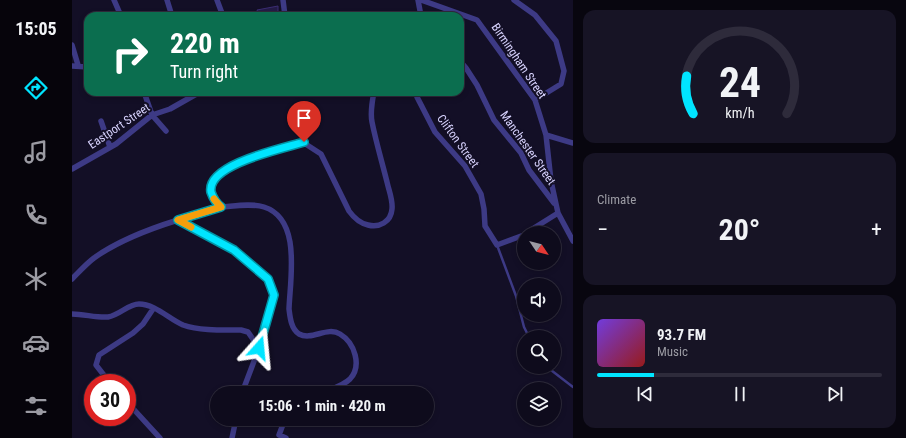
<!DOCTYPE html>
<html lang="en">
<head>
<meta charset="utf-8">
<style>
	body { margin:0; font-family:"Roboto Condensed",sans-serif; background:#171425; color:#f1f3f6; height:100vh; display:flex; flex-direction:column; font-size:15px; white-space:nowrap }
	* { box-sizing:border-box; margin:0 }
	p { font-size:13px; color:#9b9ba3 }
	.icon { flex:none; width:22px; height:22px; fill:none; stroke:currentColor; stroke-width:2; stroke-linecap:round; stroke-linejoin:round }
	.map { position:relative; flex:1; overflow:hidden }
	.details { display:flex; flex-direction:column; gap:10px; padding:10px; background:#08060f; width:333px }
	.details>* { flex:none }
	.top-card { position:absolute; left:12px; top:12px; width:380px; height:84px; border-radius:12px; box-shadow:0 2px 6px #0003,0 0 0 1px #2e2b3b; background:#0b6e4f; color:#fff; overflow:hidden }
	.needle { width:26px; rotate:125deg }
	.tools { position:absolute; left:445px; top:226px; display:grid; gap:8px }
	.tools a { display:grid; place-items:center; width:44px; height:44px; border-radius:50%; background:#0e0b1c; box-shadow:0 2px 6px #0003,0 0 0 1px #2e2b3b; font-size:20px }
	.speed { position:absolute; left:12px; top:374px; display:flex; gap:8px; font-size:20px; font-weight:700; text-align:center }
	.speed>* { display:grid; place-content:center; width:52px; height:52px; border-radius:50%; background:#0e0b1c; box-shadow:0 2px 6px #0003,0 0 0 1px #2e2b3b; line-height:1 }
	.speed .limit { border:6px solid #d22; background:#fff; color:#111 }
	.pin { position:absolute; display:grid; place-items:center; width:34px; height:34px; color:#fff; margin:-41px -17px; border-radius:50% 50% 50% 0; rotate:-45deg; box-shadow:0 0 4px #0007 }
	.pin .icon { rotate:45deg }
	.me { position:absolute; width:44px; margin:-22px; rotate:18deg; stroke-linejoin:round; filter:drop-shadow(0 0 3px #0008) }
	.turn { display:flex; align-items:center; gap:14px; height:84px; padding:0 20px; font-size:18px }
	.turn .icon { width:52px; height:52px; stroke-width:2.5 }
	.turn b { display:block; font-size:28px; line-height:34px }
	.big { font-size:30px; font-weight:700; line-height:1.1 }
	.details .tile { flex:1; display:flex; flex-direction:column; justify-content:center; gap:6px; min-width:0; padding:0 14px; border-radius:12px; background:#171425 }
	.details .dial { align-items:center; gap:0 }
	.dial svg { height:104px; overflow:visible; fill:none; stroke:#2e2b3b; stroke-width:7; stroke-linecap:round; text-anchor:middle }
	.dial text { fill:#f1f3f6; stroke:none }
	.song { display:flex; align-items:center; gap:12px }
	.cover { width:48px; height:48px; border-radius:6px; background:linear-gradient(135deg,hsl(260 70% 55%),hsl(0 70% 35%)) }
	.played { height:4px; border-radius:2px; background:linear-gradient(90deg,#00e5ff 20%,#2e2b3b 20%) }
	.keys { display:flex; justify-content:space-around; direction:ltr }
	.heat { display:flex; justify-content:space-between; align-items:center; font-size:22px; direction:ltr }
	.trip { position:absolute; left:138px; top:386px; width:224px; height:40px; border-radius:20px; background:#0e0b1c; box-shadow:0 2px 6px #0003,0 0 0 1px #2e2b3b; font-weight:700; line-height:40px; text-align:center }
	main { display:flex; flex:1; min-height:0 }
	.tab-bar { display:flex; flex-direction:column; width:72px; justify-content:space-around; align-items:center; background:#06040b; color:#9b9ba3 }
	.tab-bar .icon { width:28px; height:28px }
	.tab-bar .current { color:#00e5ff }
	.tab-bar b { font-size:18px; color:#f1f3f6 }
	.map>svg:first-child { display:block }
	.building { fill:#241b47; stroke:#3b2d73 }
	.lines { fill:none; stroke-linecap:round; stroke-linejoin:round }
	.service { stroke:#3d3a85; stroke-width:2.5 }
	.minor { stroke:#3d3a85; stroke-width:5.5 }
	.route-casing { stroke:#0095a6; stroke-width:10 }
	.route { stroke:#00e5ff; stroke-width:7 }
	.slow { stroke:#f59e0b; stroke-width:7 }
	.labels { text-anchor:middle; stroke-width:4; stroke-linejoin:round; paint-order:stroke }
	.street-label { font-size:12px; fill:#d9d4ff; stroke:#130f26 }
</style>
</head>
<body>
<main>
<nav class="tab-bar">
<b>15:05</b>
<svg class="icon current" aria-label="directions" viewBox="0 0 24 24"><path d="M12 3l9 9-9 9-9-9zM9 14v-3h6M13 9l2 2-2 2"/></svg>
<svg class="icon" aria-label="music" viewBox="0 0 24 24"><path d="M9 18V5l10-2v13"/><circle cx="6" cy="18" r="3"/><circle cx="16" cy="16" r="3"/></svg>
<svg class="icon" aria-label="phone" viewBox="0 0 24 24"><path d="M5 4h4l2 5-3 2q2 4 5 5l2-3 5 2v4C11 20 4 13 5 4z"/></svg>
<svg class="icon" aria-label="climate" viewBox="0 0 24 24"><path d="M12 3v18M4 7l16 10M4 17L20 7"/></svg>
<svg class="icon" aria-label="car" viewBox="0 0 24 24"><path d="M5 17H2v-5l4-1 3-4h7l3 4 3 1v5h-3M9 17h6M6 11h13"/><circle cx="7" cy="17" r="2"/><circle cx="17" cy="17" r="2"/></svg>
<svg class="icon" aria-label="filters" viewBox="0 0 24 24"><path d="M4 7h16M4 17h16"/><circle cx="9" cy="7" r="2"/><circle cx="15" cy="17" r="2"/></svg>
</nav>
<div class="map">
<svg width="501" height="438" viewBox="0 0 501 438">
	<rect width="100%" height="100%" fill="#130f26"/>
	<!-- building -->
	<path class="building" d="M206 6V16H187L185 10Z"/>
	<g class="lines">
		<!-- service -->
		<path class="service" d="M425 245 444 296 452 327 457 337
			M475 367 501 387"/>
		<!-- minor -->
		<path class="minor" d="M42 0 49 16
			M95 0 100 16
			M145 0 151 16
			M211 0 213 16
			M346 0 349 16
			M349 0 405 20 463 100 474 135 479 181 486 213 501 241
			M442 0 463 15 484 41 492 71 489 84 463 100
			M0 45 6 65
			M388 61 394 68 405 85 422 120 449 153 457 170 482 203
			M0 66 16 67
			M72 92 80 115 94 131
			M345 92V97L363 132 393 166 409 194 412 209 413 226 425 245 452 235
			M29 121 38 147
			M474 135 501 143
			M0 169 44 144 80 115 98 109 128 92
			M106 220 149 207
			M454 233 486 213
			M0 279C7 272 14 264 22 258 47 240 77 229 106 220L162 250 196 279 202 295 187 348 170 393
			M0 314C12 314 25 318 36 317 48 315 56 304 67 304 83 304 97 319 111 325 128 331 151 330 169 330L176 332 187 348
			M38 383 24 365 27 355 61 333 71 324 81 309
			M250 393C259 389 271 386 278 379 290 366 283 343 268 334 255 326 240 341 227 334 219 329 218 317 217 309 218 279 230 219 192 207 179 203 163 206 149 207 144 203 141 198 139 192 134 164 213 148 232 143L249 154 277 211C282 218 287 223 296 225 307 228 319 222 320 209 321 200 317 191 315 182 310 162 304 142 300 122 298 112 300 102 302 92
			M55 402 88 438
			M213 419 207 435 214 438
			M160 438 164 419"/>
	</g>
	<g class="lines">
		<!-- route casing -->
		<g class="route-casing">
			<path id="route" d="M187 348 202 295 196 279 162 250 106 220 149 207C144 203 141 198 139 192 134 164 213 148 232 142"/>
		</g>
		<!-- route -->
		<use href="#route" class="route"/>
		<!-- slow -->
		<path class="slow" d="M119 227 106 220 149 207 142 199"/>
	</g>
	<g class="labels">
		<!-- street labels -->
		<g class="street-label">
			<text transform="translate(447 61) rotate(56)" y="4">Birmingham Street</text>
			<text transform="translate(47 126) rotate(-34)" y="4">Eastport Street</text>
			<text transform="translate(386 141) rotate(54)" y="4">Clifton Street</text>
			<text transform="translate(456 148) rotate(55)" y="4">Manchester Street</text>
		</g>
	</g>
</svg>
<div class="tools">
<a><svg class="needle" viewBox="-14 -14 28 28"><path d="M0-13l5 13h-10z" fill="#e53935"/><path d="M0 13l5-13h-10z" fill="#9b9ba3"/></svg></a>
<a><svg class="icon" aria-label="sound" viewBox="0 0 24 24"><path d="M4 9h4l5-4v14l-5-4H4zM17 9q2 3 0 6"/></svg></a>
<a><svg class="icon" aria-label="search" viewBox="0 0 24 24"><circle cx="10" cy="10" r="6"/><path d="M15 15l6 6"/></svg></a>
<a><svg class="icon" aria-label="layers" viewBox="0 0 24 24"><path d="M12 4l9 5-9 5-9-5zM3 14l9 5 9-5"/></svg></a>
</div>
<div class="speed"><div class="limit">30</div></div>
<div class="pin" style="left:232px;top:142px;background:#d93025"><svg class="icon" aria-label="arrive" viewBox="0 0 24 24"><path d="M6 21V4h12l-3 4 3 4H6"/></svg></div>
<svg class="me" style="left:187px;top:348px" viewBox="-20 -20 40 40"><path d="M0-17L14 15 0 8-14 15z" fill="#00e5ff" stroke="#fff" stroke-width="4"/></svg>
<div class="trip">15:06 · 1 min · 420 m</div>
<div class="top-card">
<div class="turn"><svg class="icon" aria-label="right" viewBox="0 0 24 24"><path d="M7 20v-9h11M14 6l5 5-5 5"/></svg><div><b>220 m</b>Turn right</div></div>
</div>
</div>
<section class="details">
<div class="tile dial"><svg viewBox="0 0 100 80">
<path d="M14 69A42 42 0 1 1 86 69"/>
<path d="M14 69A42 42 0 0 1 9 40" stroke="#00e5ff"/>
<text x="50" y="56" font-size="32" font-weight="700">24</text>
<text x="50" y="72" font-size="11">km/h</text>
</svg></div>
<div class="tile"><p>Climate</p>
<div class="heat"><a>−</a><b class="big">20°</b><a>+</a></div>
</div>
<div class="tile">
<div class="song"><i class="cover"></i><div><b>93.7 FM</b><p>Music</p></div></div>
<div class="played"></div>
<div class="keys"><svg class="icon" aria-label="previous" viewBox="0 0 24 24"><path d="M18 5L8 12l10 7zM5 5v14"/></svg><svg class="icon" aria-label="pause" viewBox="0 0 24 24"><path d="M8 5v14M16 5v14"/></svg><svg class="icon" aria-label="next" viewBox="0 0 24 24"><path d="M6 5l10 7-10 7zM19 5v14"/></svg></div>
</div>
</section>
</main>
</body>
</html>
